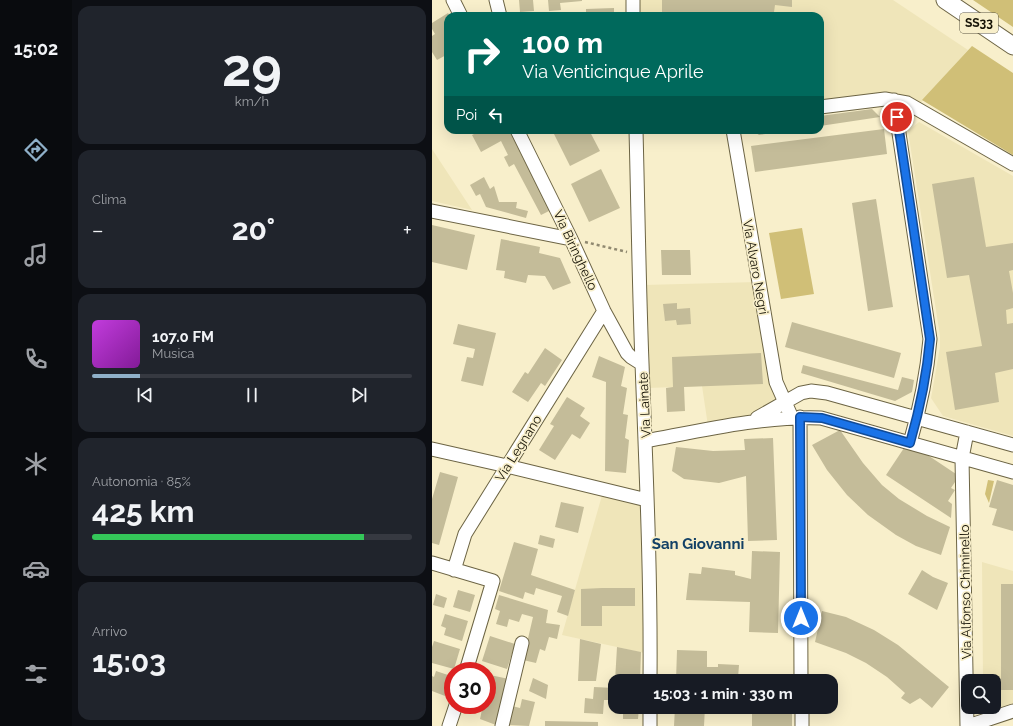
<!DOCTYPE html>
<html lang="it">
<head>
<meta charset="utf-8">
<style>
	body { margin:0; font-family:Raleway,sans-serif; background:#20242c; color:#f1f3f6; height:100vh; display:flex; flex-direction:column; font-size:15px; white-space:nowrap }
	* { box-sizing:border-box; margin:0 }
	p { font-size:13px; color:#9ea1a6 }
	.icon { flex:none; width:22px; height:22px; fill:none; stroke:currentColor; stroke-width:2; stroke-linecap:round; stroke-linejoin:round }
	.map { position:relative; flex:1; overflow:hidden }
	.panel { display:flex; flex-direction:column; gap:6px; padding:6px; background:#0d0f14; width:360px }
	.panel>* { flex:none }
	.top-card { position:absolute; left:12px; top:12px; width:380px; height:122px; border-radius:12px; box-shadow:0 4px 16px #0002; background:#00695c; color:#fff; overflow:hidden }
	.fabs { position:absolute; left:529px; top:674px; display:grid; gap:8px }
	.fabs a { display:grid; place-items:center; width:40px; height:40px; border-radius:8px; background:#171b24; box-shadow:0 4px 16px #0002; font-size:20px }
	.speed { position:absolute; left:12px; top:662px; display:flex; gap:8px; font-size:20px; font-weight:700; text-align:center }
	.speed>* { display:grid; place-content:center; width:52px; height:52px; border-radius:50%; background:#171b24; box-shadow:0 4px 16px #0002; line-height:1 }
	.speed .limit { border:6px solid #d22; background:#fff; color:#111 }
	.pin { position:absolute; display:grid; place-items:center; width:34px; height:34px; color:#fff; margin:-17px; border:2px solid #fff; border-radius:50%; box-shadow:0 1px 4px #0007 }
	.me { position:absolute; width:44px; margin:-22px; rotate:0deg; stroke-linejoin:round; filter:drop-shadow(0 0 3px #0008) }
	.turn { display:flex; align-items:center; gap:14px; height:84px; padding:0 12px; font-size:18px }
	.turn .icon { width:52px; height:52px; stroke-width:2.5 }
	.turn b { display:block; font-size:28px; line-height:34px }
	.then { display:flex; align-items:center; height:38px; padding:0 12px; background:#0003; gap:8px; font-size:15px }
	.big { font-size:30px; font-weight:700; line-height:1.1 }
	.panel .card { flex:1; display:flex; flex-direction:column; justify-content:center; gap:6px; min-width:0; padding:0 14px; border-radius:12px; background:#20242c }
	.panel .dial { align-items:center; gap:0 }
	.dial b { font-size:52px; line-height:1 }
	.song { display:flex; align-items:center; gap:12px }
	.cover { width:48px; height:48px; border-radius:6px; background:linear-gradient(135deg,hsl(290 70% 55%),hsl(290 70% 35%)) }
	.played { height:4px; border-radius:2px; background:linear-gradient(90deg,#8fb0c9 15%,#363941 15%) }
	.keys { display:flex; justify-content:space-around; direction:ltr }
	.heat { display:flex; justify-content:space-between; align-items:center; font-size:22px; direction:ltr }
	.charge { height:6px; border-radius:3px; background:linear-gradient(90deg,#34c759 85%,#363941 0) }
	.trip { position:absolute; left:176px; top:674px; width:230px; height:40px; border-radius:12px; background:#171b24; box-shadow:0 4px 16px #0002; font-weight:700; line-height:40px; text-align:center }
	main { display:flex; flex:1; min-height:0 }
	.tabs { display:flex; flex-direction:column; width:72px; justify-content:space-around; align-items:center; background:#090b0e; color:#9ea1a6 }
	.tabs .icon { width:28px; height:28px }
	.tabs .active { color:#8fb0c9 }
	.tabs b { font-size:18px; color:#f1f3f6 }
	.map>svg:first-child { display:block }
	.built { fill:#efe5b9 }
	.green { fill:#d0bf77 }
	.building { fill:#c4bc99 }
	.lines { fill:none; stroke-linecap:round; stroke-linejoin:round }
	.minor-casing { stroke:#6c6444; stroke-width:15 }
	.major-casing { stroke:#6c6444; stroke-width:19 }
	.path { stroke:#908970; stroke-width:2.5; stroke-dasharray:3 3; stroke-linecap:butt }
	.minor { stroke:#fff; stroke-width:13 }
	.major { stroke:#fff; stroke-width:17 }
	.route-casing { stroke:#114b97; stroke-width:10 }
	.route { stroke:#1a73e8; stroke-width:7 }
	.labels { text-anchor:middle; stroke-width:3.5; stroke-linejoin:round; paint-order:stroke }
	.shield { fill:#f8efcb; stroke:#585340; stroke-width:1 }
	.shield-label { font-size:12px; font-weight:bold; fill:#131004 }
	.street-label { font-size:13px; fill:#131004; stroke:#f8efcb }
	.quarter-label { font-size:15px; font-weight:bold; fill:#134166; stroke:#f8efcb }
</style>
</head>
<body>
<main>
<nav class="tabs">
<b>15:02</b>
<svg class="icon active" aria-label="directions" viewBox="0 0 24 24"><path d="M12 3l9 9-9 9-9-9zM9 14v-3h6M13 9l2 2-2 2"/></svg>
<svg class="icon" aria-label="music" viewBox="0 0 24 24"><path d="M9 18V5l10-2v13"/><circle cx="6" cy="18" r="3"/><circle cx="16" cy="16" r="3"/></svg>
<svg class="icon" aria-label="phone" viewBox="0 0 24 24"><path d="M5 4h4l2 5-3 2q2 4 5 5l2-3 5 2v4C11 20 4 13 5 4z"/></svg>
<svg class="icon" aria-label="climate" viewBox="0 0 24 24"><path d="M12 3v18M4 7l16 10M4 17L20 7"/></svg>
<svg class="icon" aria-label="car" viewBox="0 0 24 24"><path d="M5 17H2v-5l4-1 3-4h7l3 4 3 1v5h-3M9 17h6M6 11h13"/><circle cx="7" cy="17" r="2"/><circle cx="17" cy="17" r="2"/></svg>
<svg class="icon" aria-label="filters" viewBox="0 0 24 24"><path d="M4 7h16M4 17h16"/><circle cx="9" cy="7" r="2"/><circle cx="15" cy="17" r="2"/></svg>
</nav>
<section class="panel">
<div class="card dial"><b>29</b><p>km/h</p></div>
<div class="card"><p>Clima</p>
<div class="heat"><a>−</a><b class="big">20°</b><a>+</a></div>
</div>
<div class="card">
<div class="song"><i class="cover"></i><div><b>107.0 FM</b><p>Musica</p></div></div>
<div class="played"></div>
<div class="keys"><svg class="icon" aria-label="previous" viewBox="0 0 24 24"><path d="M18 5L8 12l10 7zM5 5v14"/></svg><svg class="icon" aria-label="pause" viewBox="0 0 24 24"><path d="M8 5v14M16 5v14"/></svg><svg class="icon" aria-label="next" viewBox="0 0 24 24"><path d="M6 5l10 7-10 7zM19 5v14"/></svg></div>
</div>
<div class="card"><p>Autonomia · 85%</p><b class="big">425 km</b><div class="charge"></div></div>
<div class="card"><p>Arrivo</p><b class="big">15:03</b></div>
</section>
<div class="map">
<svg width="581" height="726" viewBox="0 0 581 726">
	<rect width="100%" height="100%" fill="#f8efcb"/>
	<!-- built -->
	<path class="built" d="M204 0H461L536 50 485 107 476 102 388 105V16H205Z
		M487 122 581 176V436L511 416 499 398 508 347V336L476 131Z
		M0 149 40 210 0 201Z
		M325 282 349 401 313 419 276 426 270 386 216 388 212 285Z
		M171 492 212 502 217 654 130 635Z
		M550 562 581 571V703L554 713 551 710V707H562V681H551Z"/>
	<!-- green -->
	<path class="green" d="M541 0H581V27Z
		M540 46 581 73V155L490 100Z
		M370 228 382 294 349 299 337 233Z
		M556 480 562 481 557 503 553 494Z"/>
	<!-- building -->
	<path class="building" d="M87 0H101L102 11 88 12Z
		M116 0H150V1L128 3 129 10 117 11Z
		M230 0H360V7L343 5 342 12 314 16H230Z
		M182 8V16H154V9Z
		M16 13 18 16H16V54L5 60 0 52V36L3 34 0 29V23Z
		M440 109 448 117 388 126V116Z
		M452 129 455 154 323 172 319 146Z
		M50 130H72L74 133 80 130 121 209 109 215 82 164 77 167 72 157 76 155 69 141 49 152 40 135Z
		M120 130H157L168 151 138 166Z
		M320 130H353V131L327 135Z
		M169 169 188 208 157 222 139 184Z
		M52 177 58 189 62 186 67 202H85L84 208 96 211 94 218 54 207 48 194 44 196 38 185Z
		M542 177 554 247 581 243V270L577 271 581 293V308L574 310 575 324 581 323V369L563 373 567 402 523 410 514 352 550 346 537 275 515 278 500 184Z
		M444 199 461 307 436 311 420 203Z
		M0 225 43 235 35 270 0 262Z
		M69 239 108 247 107 253 128 258 139 283 121 290 113 276 96 275 94 283 72 278 73 271 64 270Z
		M229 250H258L259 275H230Z
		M245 303V309L258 308 259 324 245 325 244 320 233 321 231 304Z
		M360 322 469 353 462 378 353 347Z
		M26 324 64 333 51 386 29 381 35 357 41 358 43 349 21 344Z
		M113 348 130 360 113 386 109 383 96 402 80 392 93 372 96 374Z
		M329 353 331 384 252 387 253 411 235 412 234 388 241 387 240 357Z
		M167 356 193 367 189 386 195 388 191 414 196 415 193 438 197 440 194 473 173 471 174 382 160 377Z
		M371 365 466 390 470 377 482 380 480 392 463 401 369 373Z
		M135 397 153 408 148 416 158 423 148 439 140 434 123 460 107 450 122 426 118 424Z
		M408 430 431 463 450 485 467 499 495 516 518 527 509 555 484 546 464 535 436 515 415 495 395 470 380 445Z
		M341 438 345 540 316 541 314 476 287 483 252 479 240 471 244 447 281 451 313 450 312 439Z
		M476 442 527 476 519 488 523 490 516 501 520 504 519 518 454 475Z
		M8 472 26 477 7 545 0 543V499Z
		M565 480 581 485V531L560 525 565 509 557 507Z
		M129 502 152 507 146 533 123 527Z
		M108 535 123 539 121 548 106 544Z
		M82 542 106 549 99 575 143 590 136 616 125 612 130 596 104 588 102 595 93 592 91 599 67 591Z
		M320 551 348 552 346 633 317 632 318 602 254 600 257 573 269 574 270 567 303 571V575L319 579Z
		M490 570 501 577 516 583 505 610 476 594Z
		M569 584H581V690H569Z
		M170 588H203V606H170V626H149V589Z
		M26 590 43 595 38 612 21 607Z
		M4 594 15 598 12 608 1 605Z
		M67 595 116 610 114 623 128 625 125 639 117 637 113 651 108 649 104 663 91 660 101 617 90 614 87 622 77 619 75 627 64 624 68 611 63 609Z
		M390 611 414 617 442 630 466 645 517 687 500 708 488 698 478 704 469 698 473 693 455 677 434 663 414 653 383 642Z
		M13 614 36 621 30 641 12 635 14 628 9 626Z
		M58 636 83 644 75 669 50 661Z
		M148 639 169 644 164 681H146Z
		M2 641 28 649 22 669 0 663V647Z
		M185 647 209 652 208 681H183Z
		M245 650 275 651V667H286V664L307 665 306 678H302L301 681H244Z
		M42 666 59 671H41Z
		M4 671 19 676 13 696 0 691V676L2 677Z
		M58 675 77 679 68 715 64 725 48 719 51 705H55V688Z
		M101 678 116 685 114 699 97 691Z
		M162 687 183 688V700H172L171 714 152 713 153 698 161 699Z
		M90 699 103 702 97 726 76 725 80 706 88 708Z
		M191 707H207L206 719H191Z
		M243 707H273L272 726H242Z
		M284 707H300V709H284Z
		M338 707H360V726H320V714L338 713Z
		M113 721 166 722V726H113Z"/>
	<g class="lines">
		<!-- minor casing -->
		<g class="minor-casing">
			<path id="minor" d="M21 0 29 16
				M64 0 68 16
				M201 0V16
				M462 100 498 339C495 374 488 408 478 443
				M388 107 453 99 475 103 581 164
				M85 130 139 239 172 311 195 353 199 357 210 364
				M204 130C206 208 207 285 210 363 214 469 219 575 218 681
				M301 130 344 382 360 418
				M0 211 139 239
				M368 417 369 681
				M325 418 369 393 379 391 395 393 581 445
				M214 441C272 430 330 416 389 418L581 472
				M0 449 75 466 215 500
				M0 563 61 581 34 671
				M22 570 33 534 172 311
				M370 707V726
				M17 726 24 705
				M70 726 90 643
				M218 726V707
				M535 726 530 458 535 432
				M536 726 581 711"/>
		</g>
		<!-- major casing -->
		<g class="major-casing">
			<path id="major" d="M513 0 581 46"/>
		</g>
		<!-- path -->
		<path class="path" d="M153 242 195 252"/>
		<!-- minor -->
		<use href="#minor" class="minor"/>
		<!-- major -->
		<use href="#major" class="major"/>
	</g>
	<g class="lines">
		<!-- route casing -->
		<g class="route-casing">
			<path id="route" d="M369 618 368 417 390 418 478 443C488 408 495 374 498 339L465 117"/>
		</g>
		<!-- route -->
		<use href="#route" class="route"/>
	</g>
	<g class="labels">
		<!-- shield labels -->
		<rect class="shield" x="528" y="13" width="38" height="20" rx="3"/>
		<g class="shield-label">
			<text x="547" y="27">SS33</text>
		</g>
		<!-- street labels -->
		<g class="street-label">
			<text transform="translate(144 250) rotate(65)" y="5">Via Biringhello</text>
			<text transform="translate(324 267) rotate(80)" y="5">Via Alvaro Negri</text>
			<text transform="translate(212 405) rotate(-93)" y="5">Via Lainate</text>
			<text transform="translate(86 448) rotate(-58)" y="5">Via Legnano</text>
			<text transform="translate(533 592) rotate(-91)" y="5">Via Alfonso Chiminello</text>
		</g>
		<!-- quarter labels -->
		<g class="quarter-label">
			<text x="266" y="549">San Giovanni</text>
		</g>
	</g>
</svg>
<div class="fabs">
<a><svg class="icon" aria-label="search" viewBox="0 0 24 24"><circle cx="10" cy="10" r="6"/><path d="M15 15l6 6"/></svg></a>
</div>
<div class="speed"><div class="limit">30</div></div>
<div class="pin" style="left:465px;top:117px;background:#d93025"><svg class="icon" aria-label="arrive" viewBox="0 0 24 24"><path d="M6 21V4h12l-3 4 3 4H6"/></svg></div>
<svg class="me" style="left:369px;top:618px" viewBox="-20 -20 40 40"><circle r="17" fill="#1a73e8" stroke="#fff" stroke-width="3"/><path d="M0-11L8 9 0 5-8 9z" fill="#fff"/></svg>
<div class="trip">15:03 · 1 min · 330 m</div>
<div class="top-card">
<div class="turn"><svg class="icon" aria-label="right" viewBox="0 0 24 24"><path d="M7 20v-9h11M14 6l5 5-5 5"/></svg><div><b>100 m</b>Via Venticinque Aprile</div></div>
<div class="then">Poi<svg class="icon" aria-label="left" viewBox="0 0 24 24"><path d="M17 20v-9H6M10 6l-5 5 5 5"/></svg></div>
</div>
</div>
</main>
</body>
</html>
